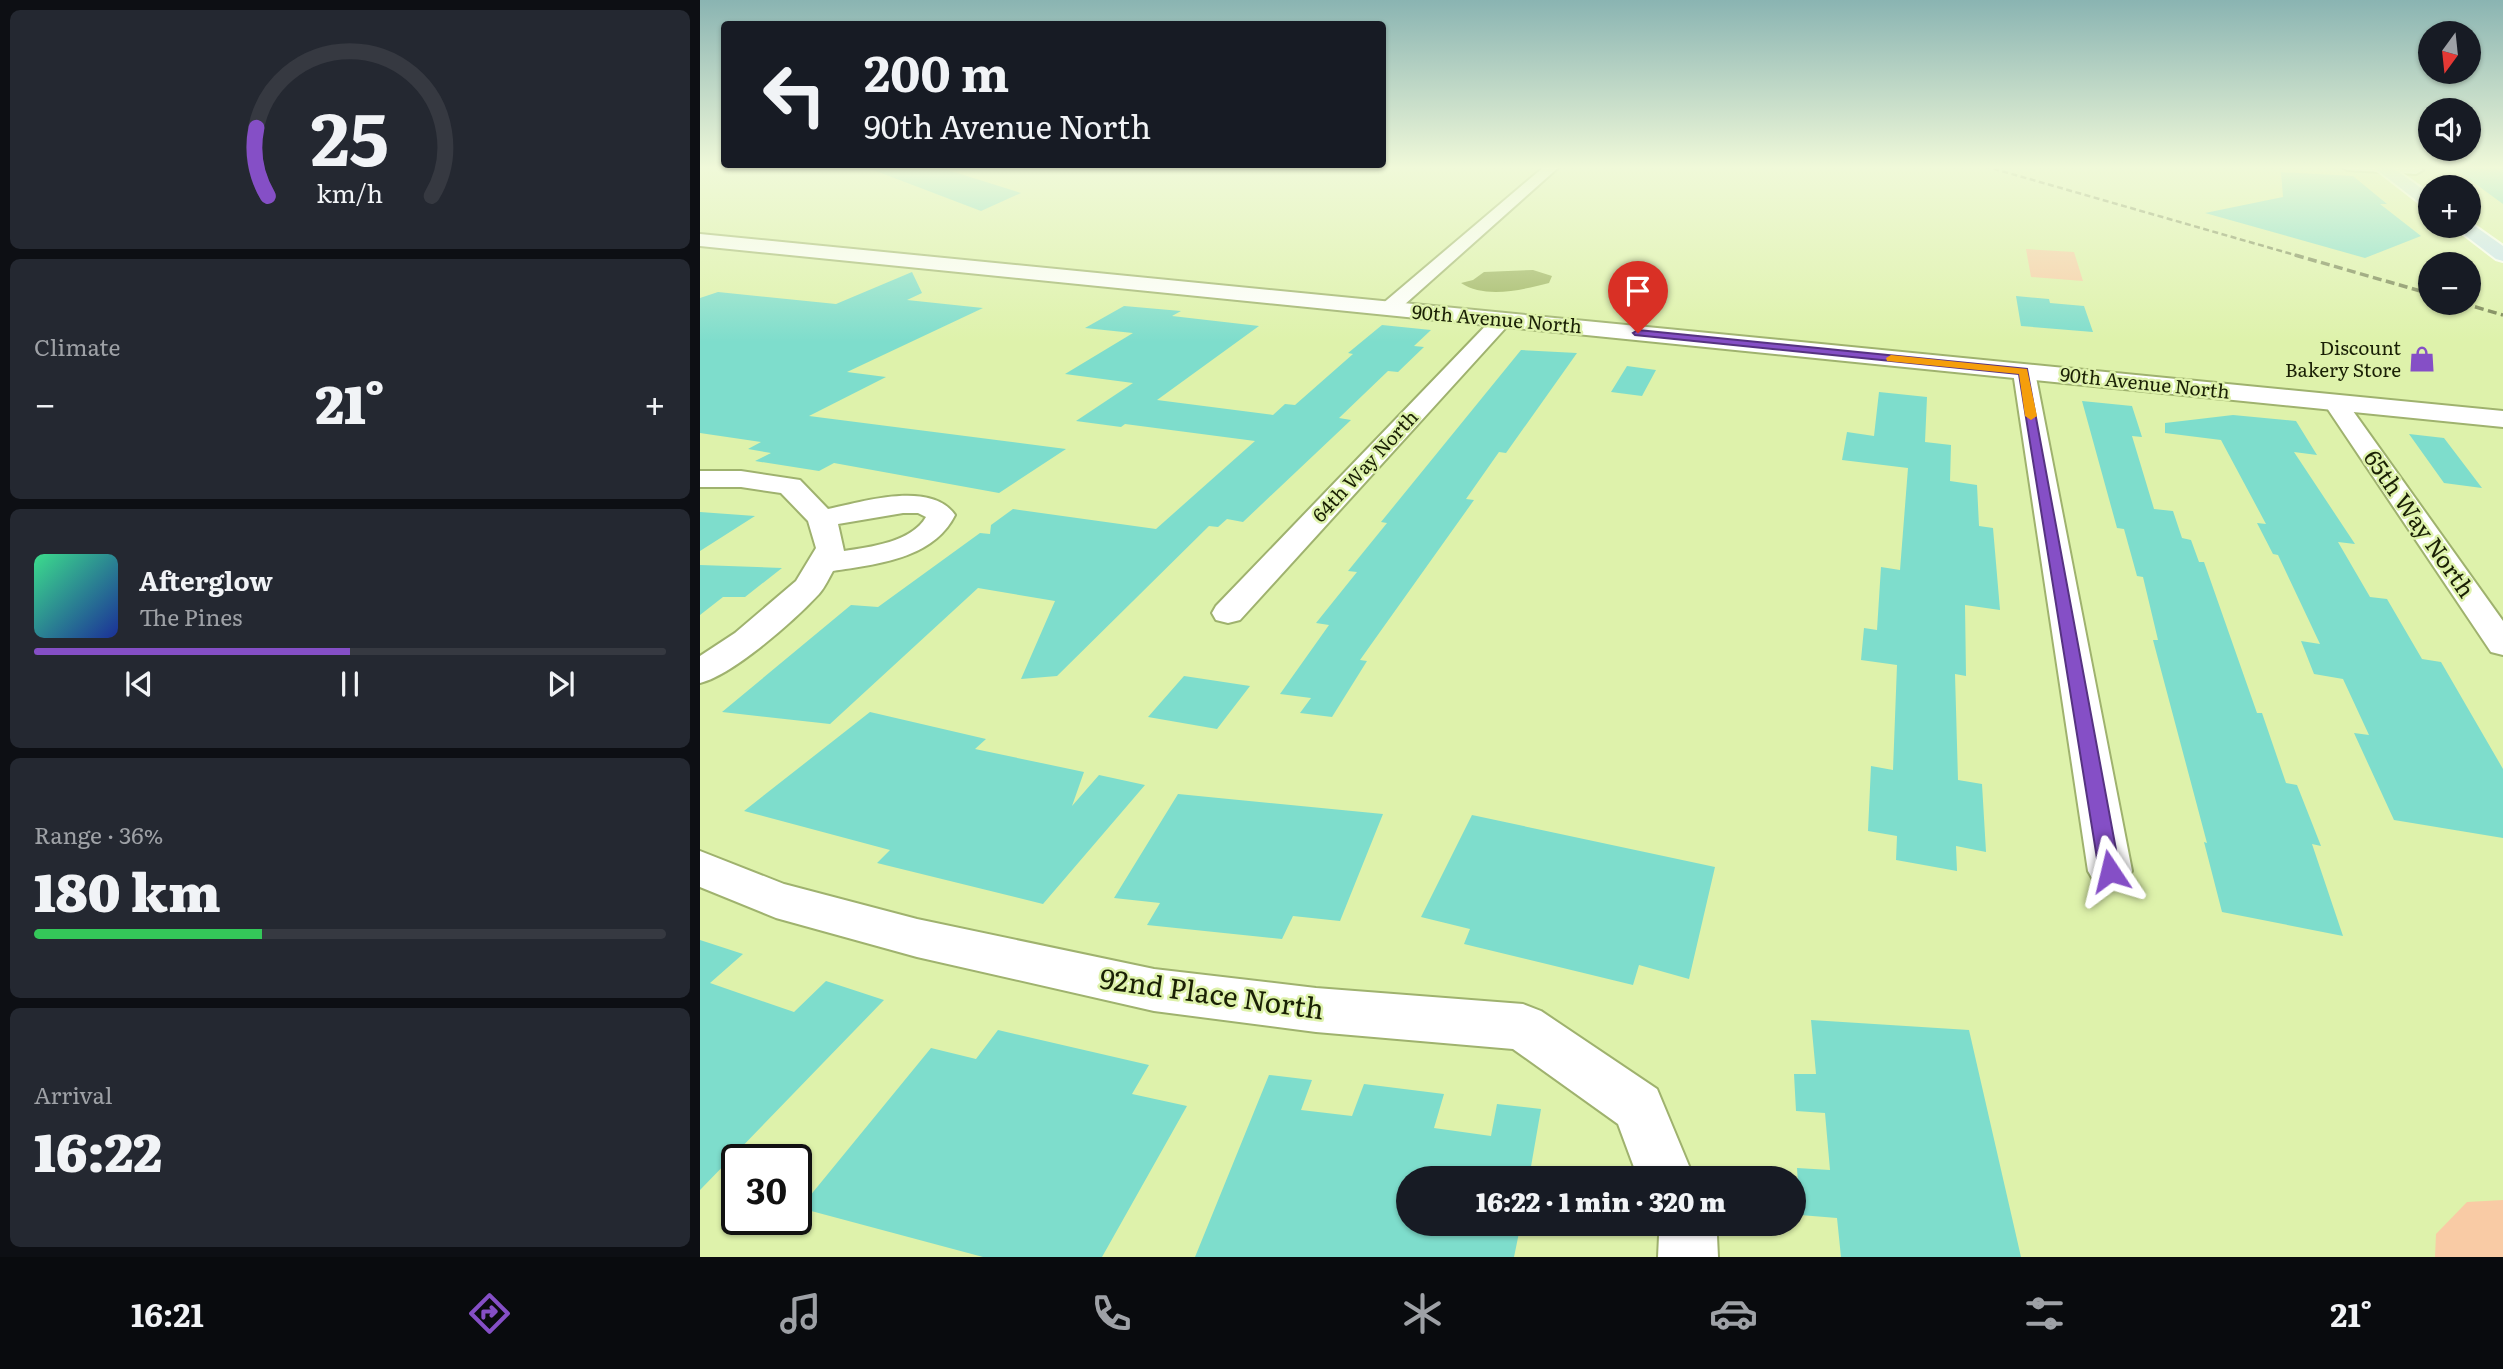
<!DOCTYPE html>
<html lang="en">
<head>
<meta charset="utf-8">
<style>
	body { margin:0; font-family:Literata,serif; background:#242831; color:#f1f3f6; height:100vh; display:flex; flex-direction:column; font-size:26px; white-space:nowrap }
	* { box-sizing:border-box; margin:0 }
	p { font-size:23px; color:#9ea1a6 }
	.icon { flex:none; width:38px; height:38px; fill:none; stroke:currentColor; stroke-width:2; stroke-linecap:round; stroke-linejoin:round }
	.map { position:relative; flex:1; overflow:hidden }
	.panel { display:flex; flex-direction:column; gap:10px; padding:10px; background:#0d0f14; width:700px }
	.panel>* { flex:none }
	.banner { position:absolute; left:21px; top:21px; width:665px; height:147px; border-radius:7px; box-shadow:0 2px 5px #0004; background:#171b24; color:#f1f3f6; overflow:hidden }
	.needle { width:46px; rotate:195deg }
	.tools { position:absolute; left:1718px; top:21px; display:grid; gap:14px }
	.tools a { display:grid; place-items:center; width:63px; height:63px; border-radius:50%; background:#171b24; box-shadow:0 2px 5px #0004; font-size:35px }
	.speed { position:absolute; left:21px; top:1144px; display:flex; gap:14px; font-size:35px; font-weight:700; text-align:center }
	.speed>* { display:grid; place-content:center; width:91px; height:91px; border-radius:50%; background:#171b24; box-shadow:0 2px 5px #0004; line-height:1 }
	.speed .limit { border:4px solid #111; border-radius:10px; background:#fff; color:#111 }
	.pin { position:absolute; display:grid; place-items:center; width:60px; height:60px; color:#fff; margin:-72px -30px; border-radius:50% 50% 50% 0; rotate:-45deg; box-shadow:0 0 7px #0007 }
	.pin .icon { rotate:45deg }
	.me { position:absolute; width:77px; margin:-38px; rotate:350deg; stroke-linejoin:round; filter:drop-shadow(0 0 5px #0008) }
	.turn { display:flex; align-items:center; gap:24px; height:147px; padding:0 28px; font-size:32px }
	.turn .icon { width:91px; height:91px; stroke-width:2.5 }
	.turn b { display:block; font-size:49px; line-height:60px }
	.big { font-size:52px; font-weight:800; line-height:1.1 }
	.panel .widget { flex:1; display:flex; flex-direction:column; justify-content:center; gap:10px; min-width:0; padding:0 24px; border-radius:10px; background:#242831 }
	.panel .dial { align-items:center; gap:0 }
	.dial svg { height:182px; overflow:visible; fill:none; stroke:#363941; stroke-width:7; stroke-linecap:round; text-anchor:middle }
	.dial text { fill:#f1f3f6; stroke:none }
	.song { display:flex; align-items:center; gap:21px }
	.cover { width:84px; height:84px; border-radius:10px; background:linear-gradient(135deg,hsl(150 70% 55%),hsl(230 70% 35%)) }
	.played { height:7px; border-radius:4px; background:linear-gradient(90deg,#854fc6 50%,#363941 50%) }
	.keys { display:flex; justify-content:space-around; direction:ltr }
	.heat { display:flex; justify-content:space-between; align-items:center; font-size:38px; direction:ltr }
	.charge { height:10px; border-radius:5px; background:linear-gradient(90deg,#34c759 36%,#363941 0) }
	.trip { position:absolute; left:696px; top:1166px; width:410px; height:70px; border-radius:35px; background:#171b24; box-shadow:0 2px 5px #0004; font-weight:800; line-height:70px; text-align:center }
	.dock { display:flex; height:112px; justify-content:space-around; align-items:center; background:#090b0e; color:#9ea1a6 }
	.dock .icon { width:49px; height:49px }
	.dock .current { color:#854fc6 }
	.dock b { font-size:32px; color:#f1f3f6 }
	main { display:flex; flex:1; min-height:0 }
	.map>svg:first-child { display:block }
	.green { fill:#f9cba5 }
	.water { fill:#9db360 }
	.building { fill:#7eddcc }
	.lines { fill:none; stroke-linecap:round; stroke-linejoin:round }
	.minor-casing { stroke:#9fb26e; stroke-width:4 }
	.tertiary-casing { stroke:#9fb26e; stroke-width:4 }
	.primary-casing { stroke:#fff; stroke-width:4 }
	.minor { fill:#fff; fill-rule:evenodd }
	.tertiary { fill:#fff; fill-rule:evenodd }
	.primary { fill:#cae4f7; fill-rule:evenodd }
	.rail-far1 { stroke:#748051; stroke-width:2.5; stroke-dasharray:6 3.5; stroke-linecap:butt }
	.rail { stroke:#748051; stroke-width:3.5; stroke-dasharray:9 4.5; stroke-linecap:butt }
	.route { fill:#854fc6; stroke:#563381; stroke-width:2 }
	.slow { fill:#f59e0b }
	.labels { text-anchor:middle; stroke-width:5; stroke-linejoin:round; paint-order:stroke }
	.far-street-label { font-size:19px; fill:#1a2005; stroke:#def2ab }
	.far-poi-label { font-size:19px; fill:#1a2005; stroke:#def2ab; text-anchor:end }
	.street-label { font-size:23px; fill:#1a2005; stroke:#def2ab }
	.near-street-label { font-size:28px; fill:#1a2005; stroke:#def2ab }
</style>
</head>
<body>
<main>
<section class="panel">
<div class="widget dial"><svg viewBox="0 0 100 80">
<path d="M14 69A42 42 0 1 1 86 69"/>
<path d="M14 69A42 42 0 0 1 9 39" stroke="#854fc6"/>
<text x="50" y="56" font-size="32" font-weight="700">25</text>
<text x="50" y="72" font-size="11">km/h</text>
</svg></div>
<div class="widget"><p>Climate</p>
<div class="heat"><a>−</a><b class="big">21°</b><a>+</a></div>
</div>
<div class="widget">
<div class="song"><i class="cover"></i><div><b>Afterglow</b><p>The Pines</p></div></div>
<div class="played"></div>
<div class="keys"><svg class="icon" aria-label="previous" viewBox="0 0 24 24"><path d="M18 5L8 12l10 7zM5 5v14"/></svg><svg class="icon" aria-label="pause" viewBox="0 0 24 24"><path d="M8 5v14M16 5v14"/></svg><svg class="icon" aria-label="next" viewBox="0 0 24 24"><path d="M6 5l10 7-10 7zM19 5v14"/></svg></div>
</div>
<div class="widget"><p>Range · 36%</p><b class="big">180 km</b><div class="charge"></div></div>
<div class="widget"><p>Arrival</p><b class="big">16:22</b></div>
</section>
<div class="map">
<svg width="1803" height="1257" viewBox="0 0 1803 1257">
	<rect width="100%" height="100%" fill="#def2ab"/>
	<!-- green -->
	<path class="green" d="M1326 249 1374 252 1383 281 1331 277Z
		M1803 1200V1257H1735L1736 1234 1767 1202Z"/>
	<!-- water -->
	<path class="water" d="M833 270 852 276 849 283C822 290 785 299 761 283L773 280 784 272Z"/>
	<!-- building -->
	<path class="building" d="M169 166H235L321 193 281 211 168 168Z
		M1751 166H1803V204Z
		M1581 172 1653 176 1687 204H1680L1721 236 1665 258 1505 213 1583 197Z
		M212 272 222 293 207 300 283 308 147 372 186 377 109 416 366 449 299 493 134 463 119 471 55 461 71 453 48 449 61 442 0 433V298L18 292 136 304Z
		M1316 296 1349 299 1350 303 1384 306 1393 332 1321 326Z
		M424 306 481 311 472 316 559 326 457 400 573 415 585 404 595 405 653 354 648 353 682 325 731 330 714 346 724 347 698 372 688 371 639 418 651 420 543 522 527 519 518 527 509 526 357 676 321 679 355 601 278 588 130 724 22 712 151 605 178 607 280 533 290 534 291 525 313 509 456 529 555 441 425 424 421 427 376 421 433 383 365 374 433 333 385 328Z
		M821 350 877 353 806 453 799 452 766 499 774 500 660 660 667 661 632 717 600 713 611 698 580 694 629 625 616 623 657 572 648 571 687 523 681 522Z
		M927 366 956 370 942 396 911 392Z
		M1179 392 1227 397 1225 442 1251 445 1250 481 1277 485 1279 526 1293 528 1300 610 1265 605 1266 676 1255 674 1258 780 1282 784 1286 852 1256 846 1257 871 1196 860 1197 836 1168 831 1171 766 1193 770 1197 665 1161 660 1164 628 1177 630 1181 567 1200 570 1208 468 1142 460 1147 432 1174 436Z
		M1382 401 1432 406 1442 437 1432 436 1454 509 1473 511 1482 538 1491 540 1499 562H1504L1557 713H1562L1586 783 1597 785 1621 846 1612 844 1643 936 1522 912 1504 842 1507 843 1453 640H1458L1443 577 1437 576 1424 529 1417 528Z
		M1533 415 1596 421 1617 455 1594 452 1655 544 1638 542 1670 597 1687 599 1722 659 1741 662 1803 769V838L1694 820 1654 733 1669 735 1643 679 1614 674 1601 641 1620 644 1578 555 1573 554 1557 523 1566 524 1521 440 1465 433V423Z
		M1709 434 1744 438 1782 488 1744 483Z
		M0 512 55 516 0 551Z
		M0 565 82 568 45 597H23L0 615Z
		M484 676 550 686 517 729 448 717Z
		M170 712 286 739 275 749 384 772 372 806 399 775 445 785 343 904 177 863 190 850 44 811Z
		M478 794 683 814 640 921 593 916 582 939 447 925 460 903 414 898Z
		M772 815 1015 867 989 979 939 965 933 985 764 944 770 929 721 917Z
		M0 940 43 954 10 983 94 1012 126 981 184 1000 0 1190Z
		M1111 1020 1269 1030 1321 1257H1141L1137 1218 1100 1215 1097 1168 1130 1170 1125 1113 1096 1111 1094 1074H1116Z
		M298 1030 449 1065 432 1094 487 1106 402 1257H283L100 1208 231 1048 276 1059Z
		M569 1075 612 1080 601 1110 652 1116 664 1084 744 1094 734 1128 791 1136 797 1104 841 1109 829 1178H709V1223H821L814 1257H495Z"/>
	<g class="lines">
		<!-- minor casing -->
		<g class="minor-casing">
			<path id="minor" d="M845 166H860L695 313H681L678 309 681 305Z
				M1640 166H1716L1723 170 1716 174 1647 170Z
				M803 313 810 315 813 319 810 323 540 620 528 623 516 620 512 613 516 606 796 315Z
				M1324 365 1332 367 1335 372 1432 871 1425 883 1410 888 1395 883 1388 871 1313 372 1316 367Z
				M1635 395 1643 397 1803 621V655L1791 652 1623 402 1627 397Z
				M0 471H41L100 480 128 509C162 502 231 480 255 515 233 559 177 564 133 571 129 578 125 587 119 594 95 620 33 675 0 683V656L35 633 96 581 116 548 108 521 81 493 41 487H0ZM203 513H218L226 517C212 542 170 547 144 551L138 524Z
				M0 851 84 884 217 919 454 969 616 988 823 1004 841 1011 957 1089 994 1178H938L918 1124 813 1049 616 1032 454 1011 217 957 76 918 0 887Z
				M955 1223H1013L1017 1236 1018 1257H958L959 1236Z"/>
		</g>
		<!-- tertiary casing -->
		<g class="tertiary-casing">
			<path id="tertiary" d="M0 234 1803 411V427L0 246Z"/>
		</g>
		<!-- primary casing -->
		<g class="primary-casing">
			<path id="primary" d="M1672 166H1690L1731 195V208L1725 207Z
				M1769 222 1803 246V261L1796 259 1753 226H1769Z"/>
		</g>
		<!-- minor -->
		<use href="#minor" class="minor"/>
		<!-- tertiary -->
		<use href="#tertiary" class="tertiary"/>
		<!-- primary -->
		<use href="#primary" class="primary"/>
		<!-- rail-far1 -->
		<path class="rail-far1" d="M1284 166 1602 257"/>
		<!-- rail -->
		<path class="rail" d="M1595 255 1731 294
			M1762 303 1803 315"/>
	</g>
	<!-- sky -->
	<linearGradient id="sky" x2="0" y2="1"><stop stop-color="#8ab4b2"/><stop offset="0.49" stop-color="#f0f9d9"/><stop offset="1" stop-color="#f0f9d9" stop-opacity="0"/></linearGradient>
	<rect width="1803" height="342" fill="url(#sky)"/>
	<!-- route -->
	<path class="route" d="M938 330 1327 369 1420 871 1417 876 1410 879 1402 876 1399 871 1319 374 935 335 933 333Z"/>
	<!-- slow -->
	<path class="slow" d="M1191 355 1327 369 1337 416 1331 420 1325 416 1319 374 1187 361 1186 358Z"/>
	<!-- icons -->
	<defs>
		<g id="shop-bare" transform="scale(2.1)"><path d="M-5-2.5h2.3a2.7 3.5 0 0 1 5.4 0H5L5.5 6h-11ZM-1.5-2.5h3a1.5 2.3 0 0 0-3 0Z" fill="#854fc6" stroke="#def2ab" stroke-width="2.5" paint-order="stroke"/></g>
	</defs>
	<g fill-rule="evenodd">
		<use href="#shop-bare" x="1722" y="359"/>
	</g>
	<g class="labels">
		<!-- far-street labels -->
		<g class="far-street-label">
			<text transform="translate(797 319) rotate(5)" y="7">90th Avenue North</text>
			<text transform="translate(1445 383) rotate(6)" y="7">90th Avenue North</text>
			<text transform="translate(665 466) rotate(-47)" y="7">64th Way North</text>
		</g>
		<!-- far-poi labels -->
		<g class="far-poi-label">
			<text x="1701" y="355">Discount<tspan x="1701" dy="22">Bakery Store</tspan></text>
		</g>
		<!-- street labels -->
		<g class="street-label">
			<text transform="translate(1719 524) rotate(55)" y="8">65th Way North</text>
		</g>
		<!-- near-street labels -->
		<g class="near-street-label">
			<text transform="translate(512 994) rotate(8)" y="10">92nd Place North</text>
		</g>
	</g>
</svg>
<div class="tools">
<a><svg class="needle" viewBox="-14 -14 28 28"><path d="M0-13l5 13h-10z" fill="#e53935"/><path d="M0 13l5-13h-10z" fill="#9ea1a6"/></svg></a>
<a><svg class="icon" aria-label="sound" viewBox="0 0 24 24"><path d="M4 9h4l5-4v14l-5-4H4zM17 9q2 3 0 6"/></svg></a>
<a>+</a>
<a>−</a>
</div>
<div class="speed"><div class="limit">30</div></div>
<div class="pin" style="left:938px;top:333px;background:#d93025"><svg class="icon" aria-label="arrive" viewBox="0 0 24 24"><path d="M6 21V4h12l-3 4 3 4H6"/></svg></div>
<svg class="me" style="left:1410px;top:871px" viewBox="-20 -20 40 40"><path d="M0-17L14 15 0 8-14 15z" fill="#854fc6" stroke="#fff" stroke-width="4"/></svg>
<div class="trip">16:22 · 1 min · 320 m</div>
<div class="banner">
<div class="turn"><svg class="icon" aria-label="left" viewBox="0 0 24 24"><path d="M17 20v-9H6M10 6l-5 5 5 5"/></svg><div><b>200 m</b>90th Avenue North</div></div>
</div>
</div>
</main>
<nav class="dock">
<b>16:21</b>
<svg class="icon current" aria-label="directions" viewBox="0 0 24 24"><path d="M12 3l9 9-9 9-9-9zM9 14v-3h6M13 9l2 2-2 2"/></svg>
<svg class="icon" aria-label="music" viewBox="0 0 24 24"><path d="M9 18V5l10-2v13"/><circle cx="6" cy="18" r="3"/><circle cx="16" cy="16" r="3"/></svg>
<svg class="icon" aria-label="phone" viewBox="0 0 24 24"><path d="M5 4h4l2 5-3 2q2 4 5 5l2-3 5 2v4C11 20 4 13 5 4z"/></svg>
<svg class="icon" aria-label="climate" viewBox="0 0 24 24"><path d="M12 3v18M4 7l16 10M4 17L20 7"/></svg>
<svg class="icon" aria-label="car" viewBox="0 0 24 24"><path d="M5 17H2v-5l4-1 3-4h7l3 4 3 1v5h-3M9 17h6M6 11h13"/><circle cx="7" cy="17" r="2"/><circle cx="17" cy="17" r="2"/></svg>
<svg class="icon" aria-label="filters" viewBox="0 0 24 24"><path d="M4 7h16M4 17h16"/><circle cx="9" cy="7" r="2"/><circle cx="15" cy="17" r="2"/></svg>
<b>21°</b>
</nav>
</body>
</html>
